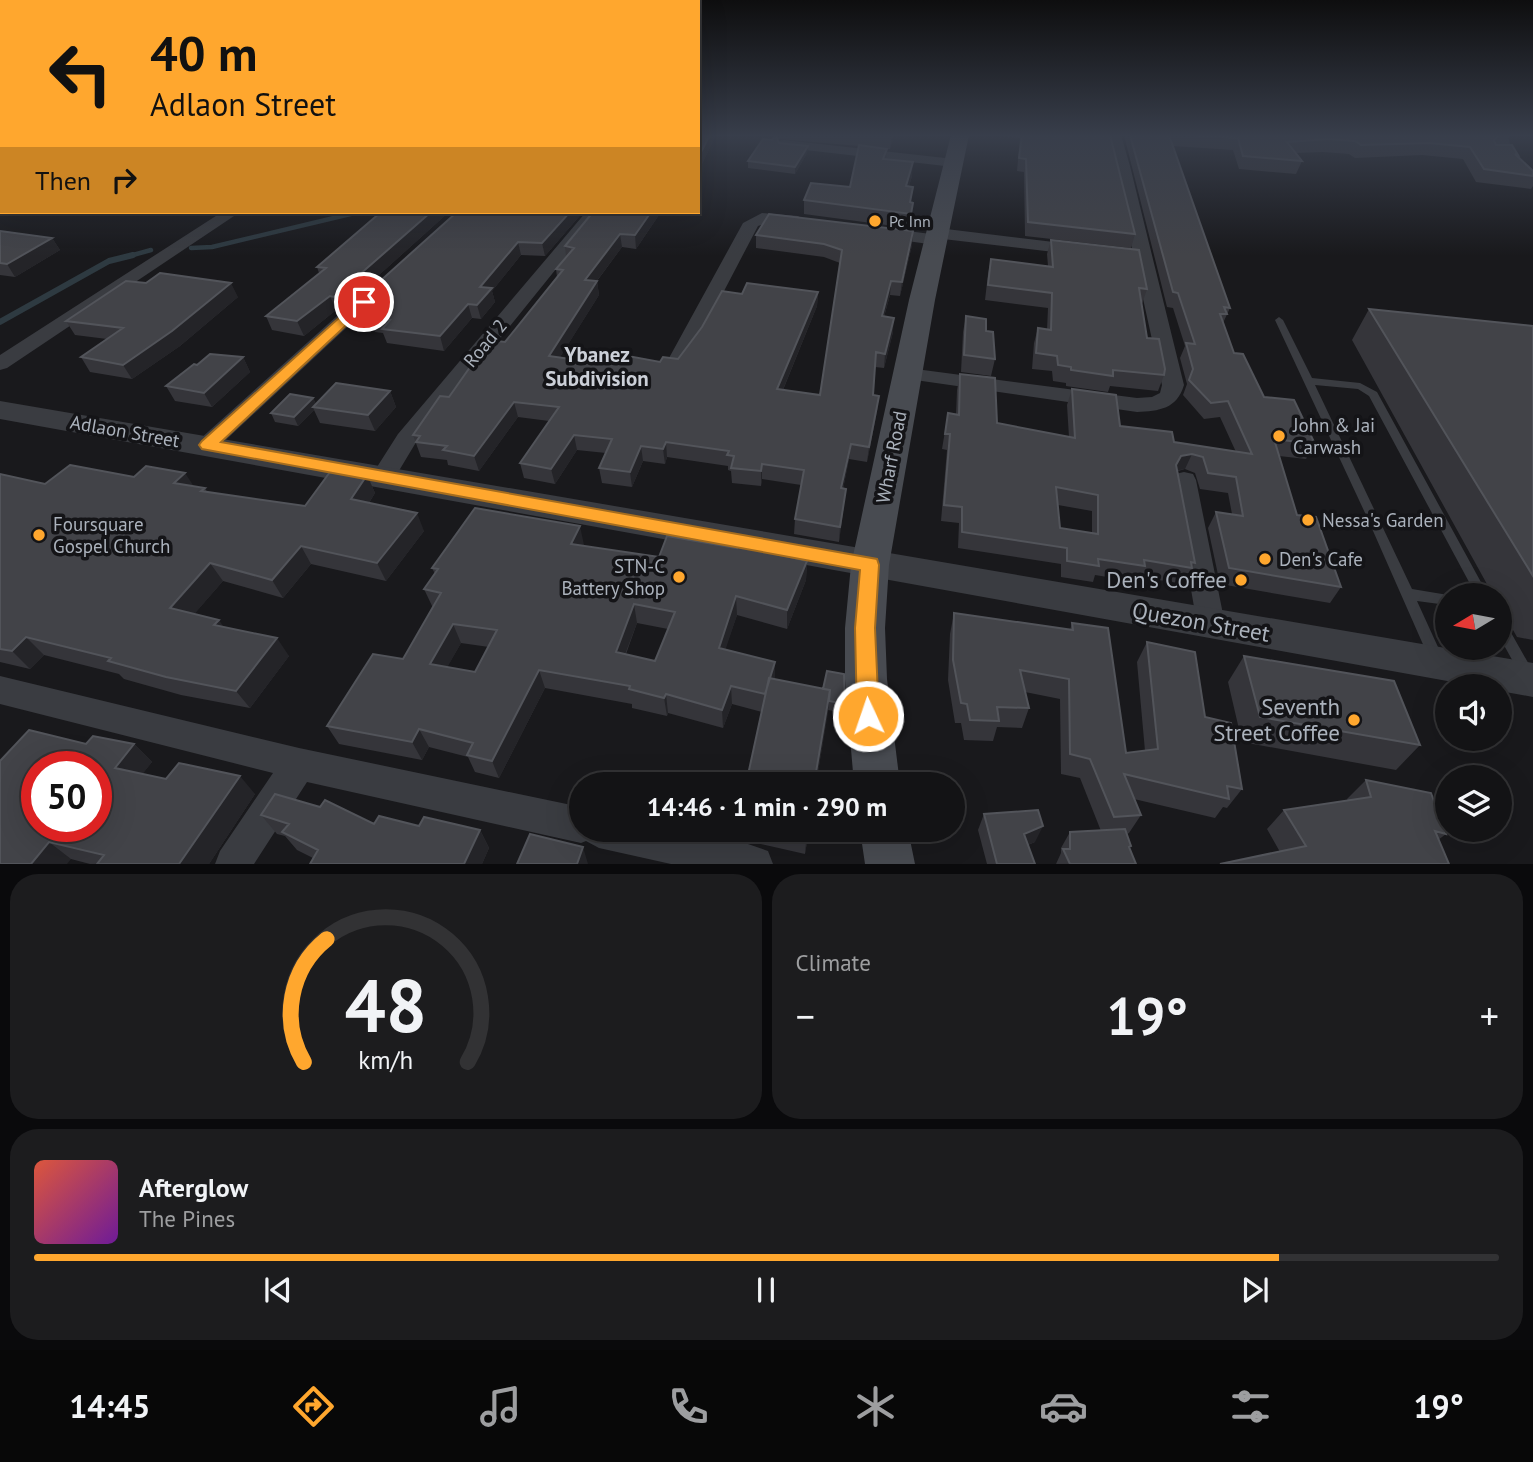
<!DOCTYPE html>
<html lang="en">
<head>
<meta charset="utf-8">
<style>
	body { margin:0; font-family:"PT Sans",sans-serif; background:#1c1c1e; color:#f1f3f6; height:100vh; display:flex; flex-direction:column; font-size:26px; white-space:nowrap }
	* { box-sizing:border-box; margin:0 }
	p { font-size:23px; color:#9d9ea0 }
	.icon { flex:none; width:38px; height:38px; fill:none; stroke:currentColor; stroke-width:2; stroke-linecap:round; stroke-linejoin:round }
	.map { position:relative; height:864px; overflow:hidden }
	.sheet { display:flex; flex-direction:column; gap:10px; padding:10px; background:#0a0a0c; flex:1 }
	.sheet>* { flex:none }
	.hud { position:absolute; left:0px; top:0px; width:700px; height:214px; box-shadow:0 7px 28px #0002,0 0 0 2px #323234; background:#ffa72e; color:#111; overflow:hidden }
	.needle { width:46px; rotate:260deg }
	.controls { position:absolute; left:1435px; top:583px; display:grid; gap:14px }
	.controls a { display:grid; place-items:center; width:77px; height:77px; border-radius:50%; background:#131315; box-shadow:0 7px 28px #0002,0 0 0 2px #323234; font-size:35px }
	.speed { position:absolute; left:21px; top:751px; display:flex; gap:14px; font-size:35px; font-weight:700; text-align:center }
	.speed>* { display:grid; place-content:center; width:91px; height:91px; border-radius:50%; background:#131315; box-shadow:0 7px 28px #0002,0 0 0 2px #323234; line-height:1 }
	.speed .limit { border:10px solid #d22; background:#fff; color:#111 }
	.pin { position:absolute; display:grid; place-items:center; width:60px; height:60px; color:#fff; margin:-30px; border:4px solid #fff; border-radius:50%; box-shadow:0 2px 7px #0007 }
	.me { position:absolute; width:77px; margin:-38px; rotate:357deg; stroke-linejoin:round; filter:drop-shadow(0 0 5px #0008) }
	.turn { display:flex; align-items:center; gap:24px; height:147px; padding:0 35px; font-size:32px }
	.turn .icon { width:91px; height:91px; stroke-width:2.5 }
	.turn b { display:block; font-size:49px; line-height:60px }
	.then { display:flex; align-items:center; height:66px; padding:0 35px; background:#0003; gap:14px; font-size:26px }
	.big { font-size:52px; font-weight:700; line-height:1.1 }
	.sheet .tile { flex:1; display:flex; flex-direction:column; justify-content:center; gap:10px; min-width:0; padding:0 24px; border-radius:28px; background:#1c1c1e }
	.sheet .dial { align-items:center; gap:0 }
	.dial svg { height:182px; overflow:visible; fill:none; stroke:#323234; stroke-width:7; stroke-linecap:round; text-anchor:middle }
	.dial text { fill:#f1f3f6; stroke:none }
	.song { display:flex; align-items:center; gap:21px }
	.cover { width:84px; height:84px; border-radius:10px; background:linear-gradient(135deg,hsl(10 70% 55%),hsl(280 70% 35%)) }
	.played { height:7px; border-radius:4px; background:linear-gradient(90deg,#ffa72e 85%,#323234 85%) }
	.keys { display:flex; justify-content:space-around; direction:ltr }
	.heat { display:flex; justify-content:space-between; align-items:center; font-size:38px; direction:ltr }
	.sheet .tiles { flex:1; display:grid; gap:10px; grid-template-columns:1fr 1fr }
	.tile:last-child { grid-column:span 2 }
	.trip { position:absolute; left:569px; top:772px; width:396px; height:70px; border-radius:35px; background:#131315; box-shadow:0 7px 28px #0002,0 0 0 2px #323234; font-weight:700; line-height:70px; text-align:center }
	.tabs { display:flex; height:112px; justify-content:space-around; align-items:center; background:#080808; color:#9d9ea0 }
	.tabs .icon { width:49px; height:49px }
	.tabs .current { color:#ffa72e }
	.tabs b { font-size:32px; color:#f1f3f6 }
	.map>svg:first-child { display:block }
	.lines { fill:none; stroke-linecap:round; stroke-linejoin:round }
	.stream-far1 { stroke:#2e3a41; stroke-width:4.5 }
	.stream { stroke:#2e3a41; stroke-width:6 }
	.service { fill:#3a3c41; fill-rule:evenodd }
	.minor { fill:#3a3c41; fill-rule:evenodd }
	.tertiary { fill:#3a3c41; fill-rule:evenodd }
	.secondary { fill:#484b51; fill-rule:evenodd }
	.wall { fill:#35353a; fill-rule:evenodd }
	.shaded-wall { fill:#242428 }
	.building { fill:#424348; stroke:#52545a; stroke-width:2; fill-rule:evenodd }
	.route { fill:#ffa72e; stroke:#a66d1e; stroke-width:2 }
	.poi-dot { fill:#ffa72e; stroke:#141417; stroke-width:2.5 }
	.labels { text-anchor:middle; stroke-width:7; stroke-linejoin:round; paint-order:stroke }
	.far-poi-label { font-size:16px; fill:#abb2bc; stroke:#141417; text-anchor:start }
	.street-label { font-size:19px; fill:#abb2bc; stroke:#141417 }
	.poi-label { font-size:19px; fill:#abb2bc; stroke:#141417; text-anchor:start }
	.neighbourhood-label { font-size:21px; font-weight:bold; fill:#ccd0d8; stroke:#141417 }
	.near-poi-label { font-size:23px; fill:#abb2bc; stroke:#141417; text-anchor:end }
	.near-street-label { font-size:23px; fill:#abb2bc; stroke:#141417 }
</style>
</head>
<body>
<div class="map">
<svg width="1533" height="864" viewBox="0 0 1533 864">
	<rect width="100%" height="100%" fill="#19191c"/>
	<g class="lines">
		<!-- stream-far1 -->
		<path class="stream-far1" d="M191 248 212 247 359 212
			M126 257 151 250"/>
		<!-- stream -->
		<path class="stream" d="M0 322 109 261 133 255"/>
		<!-- service -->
		<path class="service" d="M1279 317 1283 320 1312 378 1360 383 1377 392 1488 595H1476L1369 396 1358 389 1315 385 1412 589 1448 595 1447 605 1417 601 1443 658 1441 662 1436 664 1431 662 1429 658 1366 515 1275 320Z
			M1500 621 1505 622 1531 668 1533 672 1531 676 1526 678 1521 676 1500 638Z"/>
		<!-- minor -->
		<path class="minor" d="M1107 135H1121L1130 166 1184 385C1177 409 1159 411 1137 412L901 378 898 374 901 370 908 368 1137 398 1152 397 1160 393 1162 385Z
			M1494 135H1508L1511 149C1507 155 1498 158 1491 156L1489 153 1497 147Z
			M784 140 954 159 961 163 954 167 779 147V141Z
			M222 212H240L7 368 0 370V355Z
			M586 212H602L415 444 391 484 382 486 373 484 370 478 398 434Z
			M762 213 798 216 806 221C793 232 773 219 758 226L689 358 686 362H672L669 358 743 223Z
			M884 228 931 234 932 229 938 228 1079 245 1088 250 1079 255 943 239 942 244 936 245 878 237 876 233Z
			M382 280 388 281 391 285 388 289 215 450 207 453 199 450 195 445 199 440 376 281Z
			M1184 472 1193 474 1196 480 1225 624 1221 632 1211 636 1201 632 1197 624 1172 480 1175 474Z
			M0 676 299 748 581 807V830C644 830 709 827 768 851L773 864H671L599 848 586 841 581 843 307 782 254 864H215L220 851 273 773 0 704Z"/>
		<!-- tertiary -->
		<path class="tertiary" d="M0 401 1533 663V697L1500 691V686H1475L0 419Z"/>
		<!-- secondary -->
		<path class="secondary" d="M951 135H969L935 300 889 565 885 628 887 679 900 784H854L845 679V628L851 565 909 300Z
			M860 830H908L915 864H865Z"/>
	</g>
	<!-- wall -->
	<path class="wall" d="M698 135H716L701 166H698Z
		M778 135H894L890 149H887L886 160 912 176 909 186 912 217 909 228 804 214V200L850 187 859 146 778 139Z
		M1001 135H1110L1135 234 1131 248 1025 236 1024 172 1017 171 1020 138 1001 136Z
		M1124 135H1501L1495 144 1496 145 1518 155 1517 157 1533 171V186L1531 189 1476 182 1463 159 1422 155 1355 158 1349 154 1323 152 1296 153 1302 161 1296 174 1239 169 1233 150 1173 146 1230 308 1223 323 1234 353 1264 397 1315 444 1306 459 1279 456 1297 515 1341 587 1330 603 1220 584 1208 528 1216 512 1232 514 1228 493 1200 489 1195 473 1185 469 1178 471 1195 563 1184 584 1140 577 1138 582 1095 575 1093 582 1061 577V564L958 548 959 523 941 521 947 450 942 449 948 413 956 415 957 390 960 374 997 423 1069 437 1067 405 1072 389 1120 426 1174 442 1236 452 1220 417 1204 419 1183 395 1187 384 1180 358 1185 346 1173 308 1167 307ZM1058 505 1092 511V533L1060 528Z
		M808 146 807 153 795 174 748 168V161Z
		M381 212H449L339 311 336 310 304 336 272 330 266 316 319 273 317 267Z
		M457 212H583L545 256 521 255 492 291 495 302 481 319 472 318 444 351 387 343 383 333 375 332 369 318 372 315 364 314 359 300Z
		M661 212 636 249 622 247 597 281 599 295 560 357 591 362H660L678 359 742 294 818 292 817 306 783 390 820 395 840 263 824 257 756 248V235L912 245 900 296 890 295 884 317 893 332 884 368 875 367 873 395 879 396 877 411 867 462 849 459 843 489 844 504 839 542 794 534 795 519 801 485 762 479 761 486 732 483 731 471 728 470V466L667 457 665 464 643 461 632 487 602 483 599 468 606 453 577 450 555 484 524 478 520 463 549 421 518 417 479 471 448 465 447 460 421 457 413 435 449 397 505 342 557 277 556 269 566 256 565 246Z
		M0 231 52 238 60 250 15 277 0 275Z
		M1051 240 1147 289 1142 304 1147 338 1164 375 1158 391 1110 386 1108 392 1066 386V383L1053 381 1052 371 1032 369 1034 343 1038 328 1047 330 1048 308 985 300 988 274 991 259 1048 266 1047 254Z
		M238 297 180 346 132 379 90 372 81 357 107 339 75 335 66 321Z
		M1369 309 1533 326V640L1517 637 1500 607V595H1493L1352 340Z
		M966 316 986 331 995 359 991 376 961 372 963 332Z
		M243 357 250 372 212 407 175 401 166 386 197 365Z
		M390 391 396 407 375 431 320 423 314 410 298 426 275 422 271 413 313 398 316 404Z
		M0 474 45 484 134 477 205 488 207 492 305 506 367 475 375 493 369 503 424 531 386 581 311 564 283 598 223 581 194 614 289 656 250 708 181 695 124 679 119 674 44 655 30 669 0 662Z
		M584 545V546L659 557 807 561 806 580 787 629 737 615 725 649 775 662V679L845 704 844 713 828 710 816 784H746L762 712 732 704 723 728 668 713 667 716 632 708V704L545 688 499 778 475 772 468 757 429 747 422 760 339 744 327 726 403 659 433 608 424 589 435 574 432 568ZM637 623 668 629 655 661 626 654ZM461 643 489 647 475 672 447 667Z
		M954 613 1070 630 1072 623 1126 753 1145 751 1137 662 1147 642 1205 717 1242 789 1227 808 1223 807 1215 818 1134 799 1141 815 1129 833 1127 834 1129 849 1136 864H1056L1061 853V848L1070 832 1101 831 1080 778 1061 774 1060 699 1025 692 1029 708 1022 728 997 727 993 741 964 740 961 723H955L948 680 950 634Z
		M1244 656 1420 745 1396 770 1242 742 1228 682Z
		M86 744H134L152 762 142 774 166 779 255 794 209 864H90L71 859 0 864Z
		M1366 780 1446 834 1438 840 1280 852 1267 829 1284 810 1348 801 1347 799Z
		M984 814 1035 842 1028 845 1035 864H987L978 830Z
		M261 815 480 830 489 848 482 864H310L313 858 297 850 285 836 277 834Z
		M739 830H809L805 854 739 839Z"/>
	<!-- shaded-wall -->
	<path class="shaded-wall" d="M710 135H716L701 166 700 154Z
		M892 135H894L890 149Z
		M808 146 807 153 795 174V167Z
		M913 162 912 176 905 200 906 186Z
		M431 212H449L339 311 334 297Z
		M570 212H583L545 256 542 243Z
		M651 212H661L636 249 635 235Z
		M913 231 912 245 900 296 902 282Z
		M620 234 622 247 587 294 585 280Z
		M52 238 60 250 15 277 7 264Z
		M518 242 521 255 492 291 495 302 481 319 477 305 480 287Z
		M597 281 599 295 552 370 549 356Z
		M891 281 890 295 880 331 882 316Z
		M231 283 238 297 180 346 132 379 123 365Z
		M818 292 817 306 777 404V389Z
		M330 296 336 310 304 336 297 321Z
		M468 304 472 318 444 351 440 336Z
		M894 318 893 332 884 368 885 354Z
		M243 357 250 372 212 407 204 393Z
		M390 391 396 407 375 431 368 415Z
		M879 396 877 411 867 462 869 447Z
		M313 398 317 407H313L314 410 298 426 294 417Z
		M514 402 518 417 479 471 474 456Z
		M574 435 577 450 555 484 551 469Z
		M666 442 667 457 665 464 663 449Z
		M851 444 849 459 840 504 841 488Z
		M641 446 643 461 632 487 630 472Z
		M1192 454 1185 469 1174 471 1176 465 1181 456Z
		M762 464V479L761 486V471Z
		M185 473 197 491 174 483Z
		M367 475 375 493 360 517 351 499Z
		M846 489 844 504 839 542 840 527Z
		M417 513 424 531 386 581 377 563Z
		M580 526 584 545 575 563 571 544Z
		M301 546 311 564 283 598 272 580Z
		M807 561 806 580 787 629V610Z
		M210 563 223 581 184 626 170 608Z
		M736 596 737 615 720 666 719 648Z
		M634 604 637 623 619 670 616 652Z
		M219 620 231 638 214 625Z
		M453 624 461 643 439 682 430 664Z
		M26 637 44 655 30 669 12 651Z
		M277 638 289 656 250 708 236 691Z
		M775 662V680L765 713V694Z
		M539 670 545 688 499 778 492 761Z
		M731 686 732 704 723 728 722 710Z
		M830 690 828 713 816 784H814Z
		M666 694 668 713 667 716 664 698Z
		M419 729 429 747 422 760 412 742Z
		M134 744 152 762 133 786 115 768Z
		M240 776 255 794 209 864H179Z
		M1043 826 1035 842 1017 849 1024 834Z
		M480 830 489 848 482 864H464Z
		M807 830H809L805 854Z
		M49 842 71 859 67 864H31Z
		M583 847 588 864H577Z"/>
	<!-- building -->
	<path class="building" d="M698 135H710L700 154H698Z
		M776 135 779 143 808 146 795 167 748 161 763 139 772 140Z
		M1022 135H1110L1135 234 1028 222 1026 159 1019 158Z
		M1130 135H1169L1230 308 1224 307 1227 314H1220L1234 353 1243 354 1264 397 1294 400 1315 444 1274 439 1297 515 1316 517 1341 587 1229 568 1216 512 1243 516 1236 477 1208 473 1203 457 1192 454 1181 456 1176 465 1195 563 1191 562 1192 568 1144 560 1145 566 1098 559 1099 566 1067 561V548L962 532V507L944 505 950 434H945L948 413 959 415 960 374 995 378 997 423 1075 438 1072 389 1116 395 1120 426 1172 432 1174 442 1252 454 1228 401 1211 403 1189 380 1193 369 1186 343 1195 344 1178 293 1173 292ZM1056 487 1098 495V534L1060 528Z
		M1190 135H1500L1494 140 1496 145H1512L1518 155 1515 154 1533 171V176L1484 169 1470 147 1429 143 1361 145 1355 141 1328 139 1287 142 1302 161 1243 156 1238 138Z
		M859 145 887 149 883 159 913 162 906 186 913 187 910 202 913 203 911 214 804 200 811 183 850 187Z
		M381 212H431L334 297 330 296 297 321 266 316 326 268 317 267Z
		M457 212H570L542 243 518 242 480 287 492 288 477 305 468 304 440 336 382 329 390 320 369 318 384 304 359 300Z
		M593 212H651L635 235 620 234 585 280 597 281 549 356 591 362 601 351 660 362 663 357 678 359 702 327 722 291 742 294 747 283 818 292 777 389 820 395 842 250 824 244 756 235 769 214 913 231 902 282 891 281 882 316 894 318 885 354 876 352 873 395 879 396 869 447 851 444 841 488 846 489 840 527 795 519 804 470 762 464 761 471 731 468 734 456 727 455 729 451 666 442 663 449 641 446 630 472 599 468 612 439 574 435 551 469 520 463 559 407 514 402 474 456 443 450 447 446 416 442 420 436 413 435 440 396 449 397 489 340 505 342 563 270 556 269 574 248 565 246Z
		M0 231 52 238 7 264 0 263Z
		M1051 240 1139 250 1147 289 1139 288 1147 338 1159 339 1165 369 1164 375 1113 370V376L1071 370V367L1058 365 1057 356 1036 353 1038 328 1051 330 1052 293 988 285 991 259 1053 267Z
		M160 273 231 283 172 331 123 365 81 357 123 328 66 321 126 281 146 283Z
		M1369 309 1533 326V576Z
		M966 316 986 319V331L993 332 995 359 964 355Z
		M210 354 243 357 204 393 166 386 194 364 197 365Z
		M336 383 390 391 368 415 313 407Z
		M290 394 313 398 294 417 271 413Z
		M70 465 134 477 146 466 185 473 174 483 205 488 201 491 305 506 330 472 367 475 351 499 417 513 377 563 301 546 272 580 210 563 170 608 219 620 214 625 277 638 236 691 166 677 108 661 111 658 26 637 12 651 0 649V474L45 484Z
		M475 508 580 526 571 544 659 557 667 536 737 548 738 545 807 561 787 610 736 596 719 648 775 662 765 694 731 686 722 710 666 694 664 698 629 689 630 686 539 670 492 761 467 755 473 743 419 729 412 742 327 726 373 654 403 659 441 593 424 589 438 569 432 568ZM634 604 675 612 655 661 616 652ZM453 624 497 630 475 672 430 664Z
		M954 613 1073 630 1072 623 1108 628 1126 753 1158 749 1147 642 1195 652 1205 717 1231 723 1242 789 1227 786 1229 799 1124 774 1141 815 1114 817 1090 759 1070 754 1069 679 1020 670 1029 708 997 707 999 721 970 720 967 704 961 703 953 660Z
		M1244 656 1394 681 1420 745 1260 717Z
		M827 671 844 674 845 704 829 701 830 690 823 689Z
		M769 678 830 690 814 784H746Z
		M29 730 86 744 93 736 134 744 115 768 166 779 179 763 240 776 179 864H97L104 855 49 842 31 864H0V761ZM37 766H96V826H37Z
		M1366 780 1431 793 1446 834 1435 831 1449 864H1220L1306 846 1284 810 1371 797Z
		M275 794 320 807 325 800 374 824 379 816 419 826 424 817 480 830 464 864H310L318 850 282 832 289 824 261 815Z
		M1038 810 1043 826 1024 834 1035 864H997L984 814Z
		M1125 829 1131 846 1129 847 1136 864H1070L1063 849H1070V832Z
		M791 830H807L806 833Z
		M530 834 583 847 577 864H517Z"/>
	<!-- sky -->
	<linearGradient id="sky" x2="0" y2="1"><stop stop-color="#0e0e0f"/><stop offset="0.53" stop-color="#383e4b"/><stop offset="1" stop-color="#383e4b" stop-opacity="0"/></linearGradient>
	<rect width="1533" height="256" fill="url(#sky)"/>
	<!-- route -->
	<path class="route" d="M364 298 371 302 369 304 221 442 877 559 879 565 875 628 879 716 876 723 868 726 860 723 857 716 855 628 860 570 202 449 199 445 202 441 360 299Z"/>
	<!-- markers -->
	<g class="poi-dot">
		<circle cx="875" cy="221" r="7"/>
		<circle cx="1279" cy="436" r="7"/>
		<circle cx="1308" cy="520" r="7"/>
		<circle cx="39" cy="535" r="7"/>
		<circle cx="1265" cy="559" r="7"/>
		<circle cx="679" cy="577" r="7"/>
		<circle cx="1241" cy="580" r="7"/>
		<circle cx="1354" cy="720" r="7"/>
	</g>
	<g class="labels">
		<!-- far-poi labels -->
		<g class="far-poi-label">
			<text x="889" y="227">Pc Inn</text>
		</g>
		<!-- street labels -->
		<g class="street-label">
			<text transform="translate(485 343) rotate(-50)" y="7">Road 2</text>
			<text transform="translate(125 431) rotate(10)" y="7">Adlaon Street</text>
			<text transform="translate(891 457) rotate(-79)" y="7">Wharf Road</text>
		</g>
		<!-- poi labels -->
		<g class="poi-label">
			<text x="1293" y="432">John &amp; Jai<tspan x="1293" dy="22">Carwash</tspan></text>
			<text x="1322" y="527">Nessa's Garden</text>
			<text x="53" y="531">Foursquare<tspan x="53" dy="22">Gospel Church</tspan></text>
			<text x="1279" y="566">Den's Cafe</text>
			<text x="665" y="573" text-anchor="end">STN-C<tspan x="665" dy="22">Battery Shop</tspan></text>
		</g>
		<!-- neighbourhood labels -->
		<g class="neighbourhood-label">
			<text x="597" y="362">Ybanez<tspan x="597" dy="24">Subdivision</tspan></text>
		</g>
		<!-- near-poi labels -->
		<g class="near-poi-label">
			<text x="1227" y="588">Den's Coffee</text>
			<text x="1340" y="715">Seventh<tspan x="1340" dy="26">Street Coffee</tspan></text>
		</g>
		<!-- near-street labels -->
		<g class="near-street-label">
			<text transform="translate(1201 622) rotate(10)" y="8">Quezon Street</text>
		</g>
	</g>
</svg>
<div class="controls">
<a><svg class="needle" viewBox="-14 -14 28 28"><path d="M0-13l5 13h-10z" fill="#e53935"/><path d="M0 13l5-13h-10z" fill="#9d9ea0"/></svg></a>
<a><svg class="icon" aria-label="sound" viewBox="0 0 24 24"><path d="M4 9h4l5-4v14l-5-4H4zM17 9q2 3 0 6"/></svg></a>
<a><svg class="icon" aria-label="layers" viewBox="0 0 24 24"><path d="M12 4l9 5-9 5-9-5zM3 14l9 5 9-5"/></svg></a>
</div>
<div class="speed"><div class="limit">50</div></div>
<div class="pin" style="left:364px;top:302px;background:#d93025"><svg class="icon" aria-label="arrive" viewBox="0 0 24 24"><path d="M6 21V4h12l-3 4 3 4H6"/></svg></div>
<svg class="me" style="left:868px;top:716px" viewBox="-20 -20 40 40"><circle r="17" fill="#ffa72e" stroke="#fff" stroke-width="3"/><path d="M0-11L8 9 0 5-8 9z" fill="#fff"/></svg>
<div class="trip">14:46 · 1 min · 290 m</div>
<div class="hud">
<div class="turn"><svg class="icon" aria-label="left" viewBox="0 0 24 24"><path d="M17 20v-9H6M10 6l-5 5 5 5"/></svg><div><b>40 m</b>Adlaon Street</div></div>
<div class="then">Then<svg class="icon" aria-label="right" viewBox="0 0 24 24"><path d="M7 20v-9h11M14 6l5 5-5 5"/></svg></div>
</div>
</div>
<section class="sheet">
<div class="tiles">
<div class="tile dial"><svg viewBox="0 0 100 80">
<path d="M14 69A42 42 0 1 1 86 69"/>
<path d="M14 69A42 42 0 0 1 24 15" stroke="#ffa72e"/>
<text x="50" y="56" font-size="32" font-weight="700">48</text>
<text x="50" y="72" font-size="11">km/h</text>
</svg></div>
<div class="tile"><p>Climate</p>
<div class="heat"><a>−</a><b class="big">19°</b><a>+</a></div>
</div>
<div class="tile">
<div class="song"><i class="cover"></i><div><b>Afterglow</b><p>The Pines</p></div></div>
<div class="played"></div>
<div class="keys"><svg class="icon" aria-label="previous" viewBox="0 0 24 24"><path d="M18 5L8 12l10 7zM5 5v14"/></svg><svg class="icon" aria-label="pause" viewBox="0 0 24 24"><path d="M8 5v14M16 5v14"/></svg><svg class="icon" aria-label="next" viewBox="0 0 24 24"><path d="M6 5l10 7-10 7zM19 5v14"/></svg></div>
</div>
</div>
</section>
<nav class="tabs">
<b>14:45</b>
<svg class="icon current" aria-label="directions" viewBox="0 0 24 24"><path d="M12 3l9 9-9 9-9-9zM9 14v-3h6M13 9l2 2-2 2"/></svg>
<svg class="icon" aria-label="music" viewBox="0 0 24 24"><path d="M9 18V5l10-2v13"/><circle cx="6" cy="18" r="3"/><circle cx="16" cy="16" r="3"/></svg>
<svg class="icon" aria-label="phone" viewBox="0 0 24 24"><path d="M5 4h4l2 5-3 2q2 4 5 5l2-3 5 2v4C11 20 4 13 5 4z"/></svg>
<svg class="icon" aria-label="climate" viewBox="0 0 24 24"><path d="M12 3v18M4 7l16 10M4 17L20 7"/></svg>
<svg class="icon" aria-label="car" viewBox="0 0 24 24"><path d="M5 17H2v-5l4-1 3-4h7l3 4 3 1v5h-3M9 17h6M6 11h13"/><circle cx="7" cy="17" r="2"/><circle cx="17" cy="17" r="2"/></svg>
<svg class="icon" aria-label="filters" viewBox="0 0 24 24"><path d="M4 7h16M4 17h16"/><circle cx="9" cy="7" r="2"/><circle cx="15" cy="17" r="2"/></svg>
<b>19°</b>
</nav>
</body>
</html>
